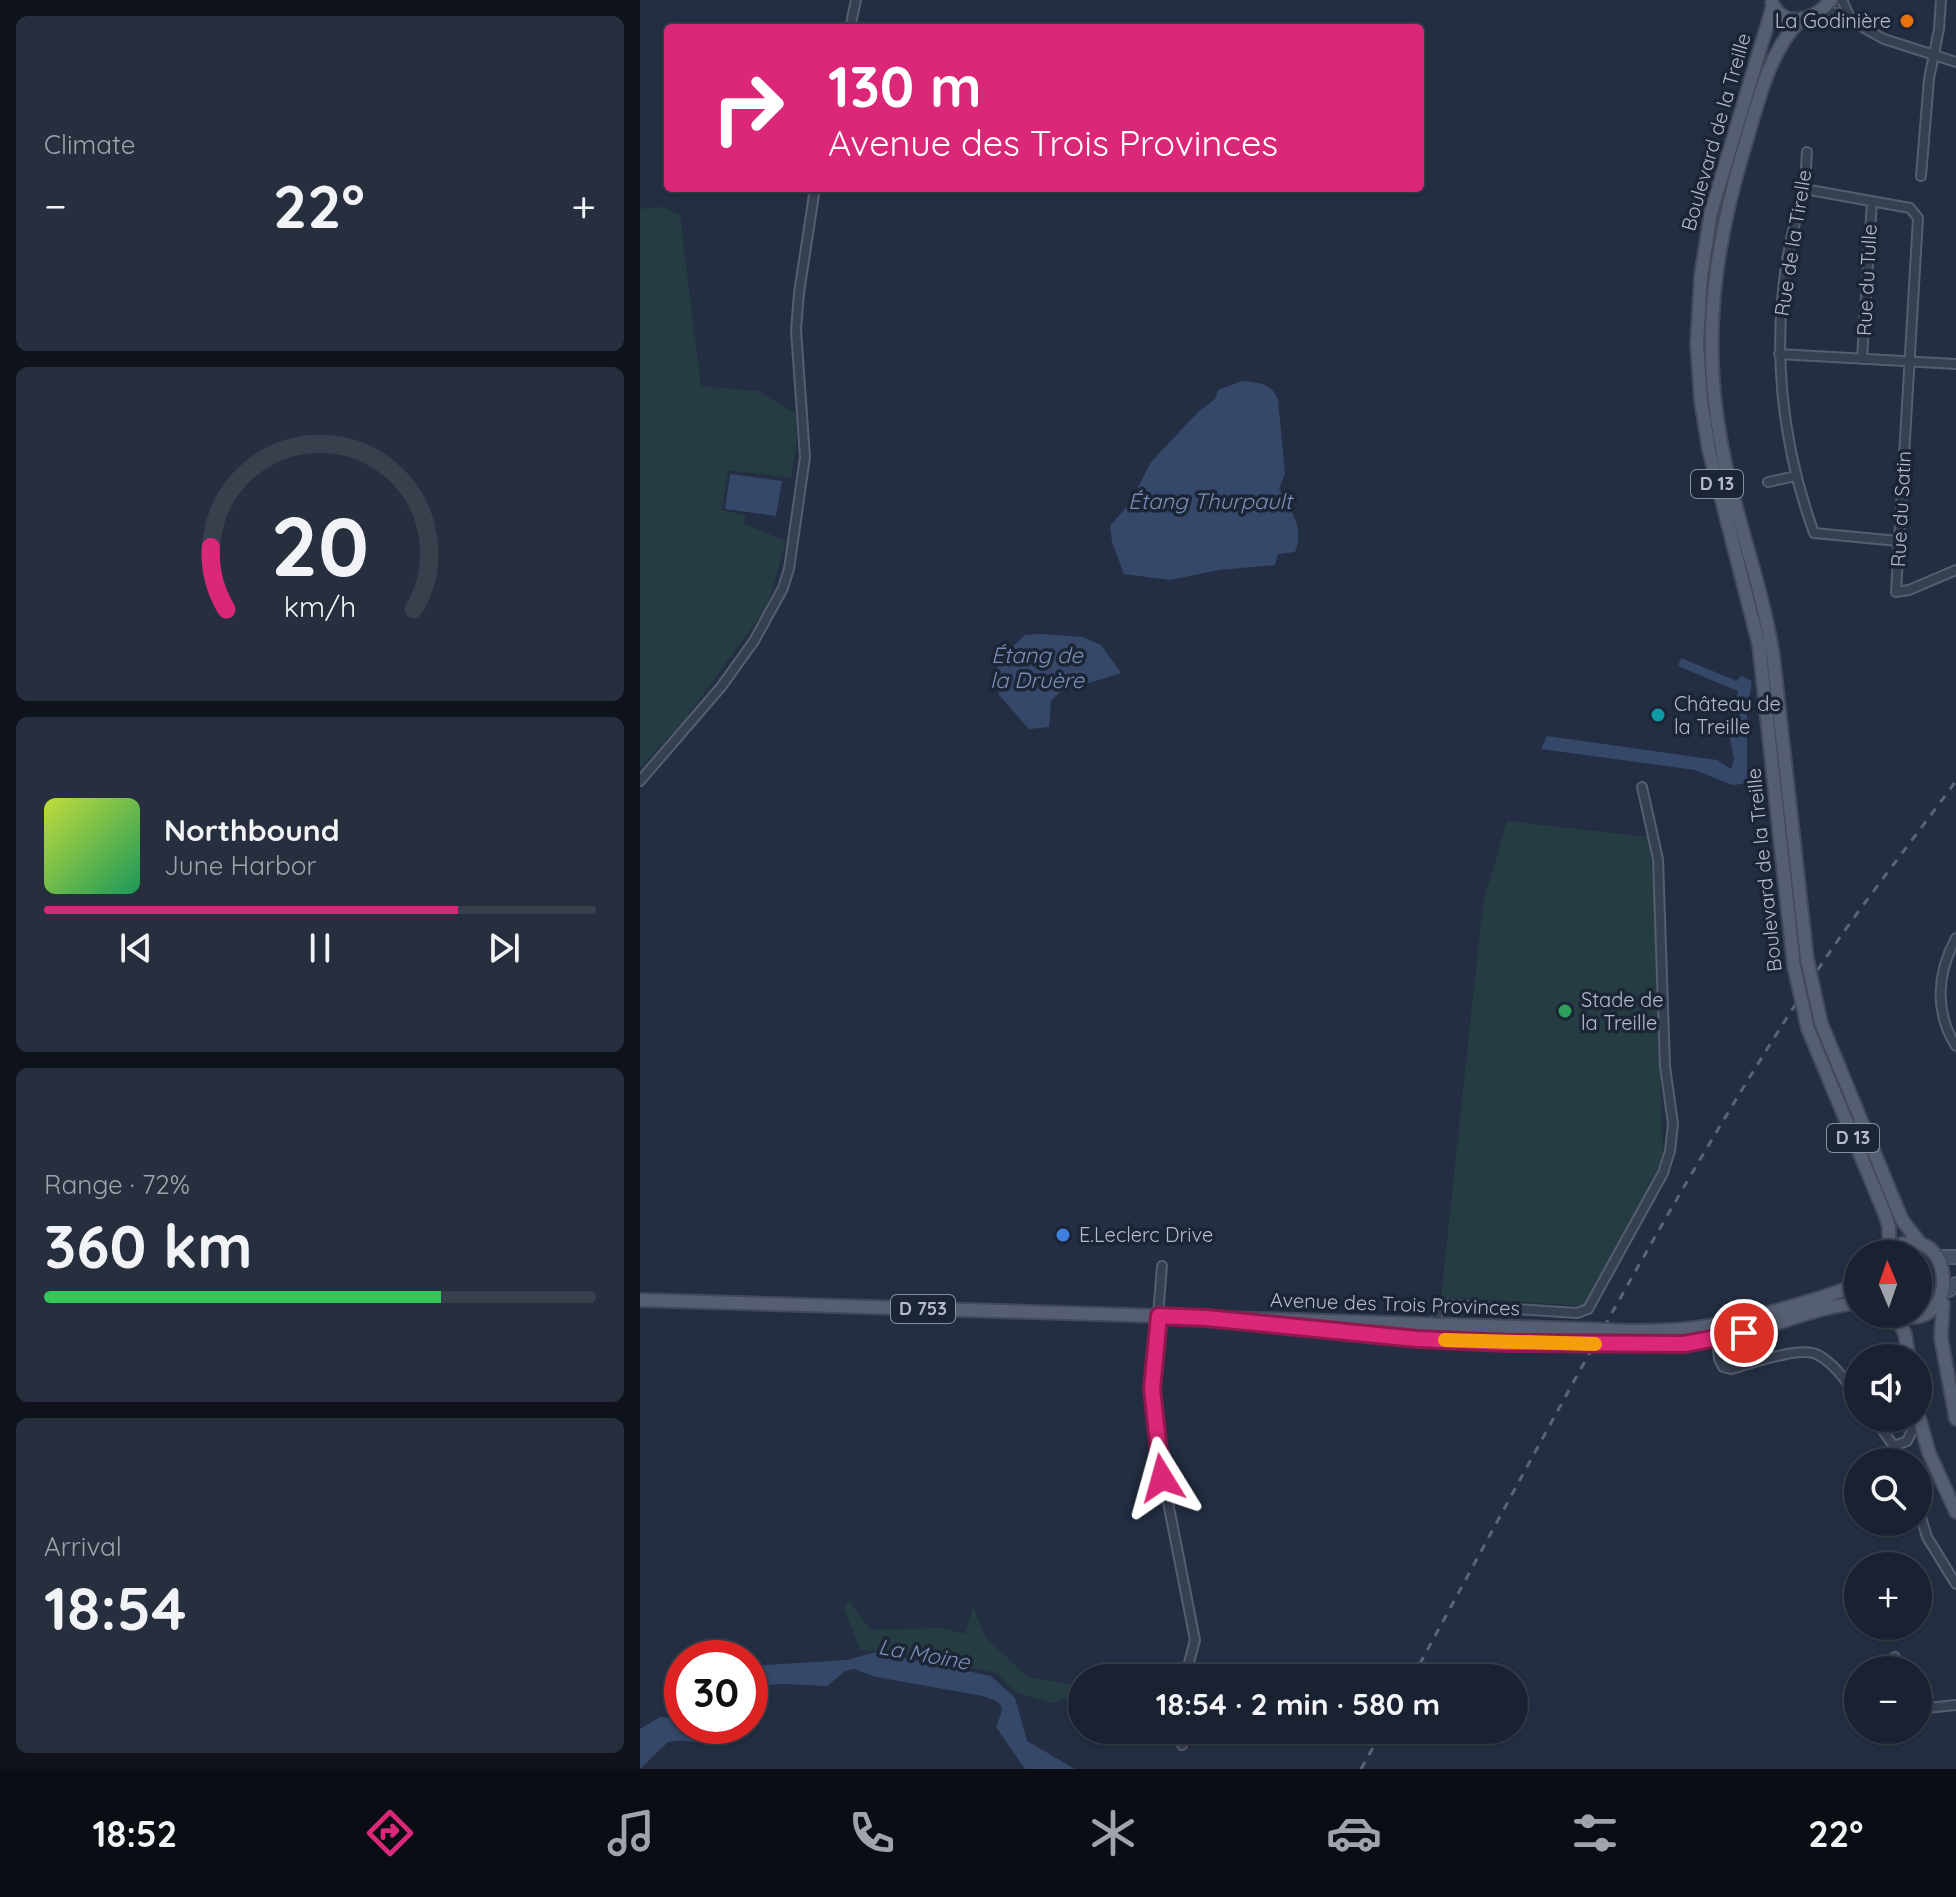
<!DOCTYPE html>
<html lang="en">
<head>
<meta charset="utf-8">
<style>
	body { margin:0; font-family:Quicksand,sans-serif; background:#272f3e; color:#f1f3f6; height:100vh; display:flex; flex-direction:column; font-size:30px; white-space:nowrap }
	* { box-sizing:border-box; margin:0 }
	p { font-size:26px; color:#9fa4ac }
	.icon { flex:none; width:44px; height:44px; fill:none; stroke:currentColor; stroke-width:2; stroke-linecap:round; stroke-linejoin:round }
	.map { position:relative; flex:1; overflow:hidden }
	.drawer { display:flex; flex-direction:column; gap:16px; padding:16px; background:#0e131c; width:640px }
	.drawer>* { flex:none }
	.top-card { position:absolute; left:24px; top:24px; width:760px; height:168px; border-radius:8px; box-shadow:0 2px 6px #0004,0 0 0 2px #383f4d; background:#db2777; color:#fff; overflow:hidden }
	.needle { width:52px; rotate:358deg }
	.controls { position:absolute; left:1204px; top:1240px; display:grid; gap:16px }
	.controls a { display:grid; place-items:center; width:88px; height:88px; border-radius:50%; background:#1a2232; box-shadow:0 2px 6px #0004,0 0 0 2px #383f4d; font-size:40px }
	.speed { position:absolute; left:24px; top:1640px; display:flex; gap:16px; font-size:40px; font-weight:700; text-align:center }
	.speed>* { display:grid; place-content:center; width:104px; height:104px; border-radius:50%; background:#1a2232; box-shadow:0 2px 6px #0004,0 0 0 2px #383f4d; line-height:1 }
	.speed .limit { border:12px solid #d22; background:#fff; color:#111 }
	.pin { position:absolute; display:grid; place-items:center; width:68px; height:68px; color:#fff; margin:-34px; border:4px solid #fff; border-radius:50%; box-shadow:0 2px 8px #0007 }
	.me { position:absolute; width:88px; margin:-44px; rotate:352deg; stroke-linejoin:round; filter:drop-shadow(0 0 6px #0008) }
	.turn { display:flex; align-items:center; gap:28px; height:168px; padding:0 32px; font-size:36px }
	.turn .icon { width:104px; height:104px; stroke-width:2.5 }
	.turn b { display:block; font-size:56px; line-height:68px }
	.big { font-size:60px; font-weight:700; line-height:1.1 }
	.drawer .tile { flex:1; display:flex; flex-direction:column; justify-content:center; gap:12px; min-width:0; padding:0 28px; border-radius:12px; background:#272f3e }
	.drawer .dial { align-items:center; gap:0 }
	.dial svg { height:208px; overflow:visible; fill:none; stroke:#383f4d; stroke-width:7; stroke-linecap:round; text-anchor:middle }
	.dial text { fill:#f1f3f6; stroke:none }
	.song { display:flex; align-items:center; gap:24px }
	.cover { width:96px; height:96px; border-radius:12px; background:linear-gradient(135deg,hsl(70 70% 55%),hsl(150 70% 35%)) }
	.played { height:8px; border-radius:4px; background:linear-gradient(90deg,#db2777 75%,#383f4d 75%) }
	.keys { display:flex; justify-content:space-around; direction:ltr }
	.heat { display:flex; justify-content:space-between; align-items:center; font-size:44px; direction:ltr }
	.charge { height:12px; border-radius:6px; background:linear-gradient(90deg,#34c759 72%,#383f4d 0) }
	.trip { position:absolute; left:428px; top:1664px; width:460px; height:80px; border-radius:40px; background:#1a2232; box-shadow:0 2px 6px #0004,0 0 0 2px #383f4d; font-weight:700; line-height:80px; text-align:center }
	.dock { display:flex; height:128px; justify-content:space-around; align-items:center; background:#0a0e14; color:#9fa4ac }
	.dock .icon { width:56px; height:56px }
	.dock .active { color:#db2777 }
	.dock b { font-size:36px; color:#f1f3f6 }
	main { display:flex; flex:1; min-height:0 }
	.map>svg:first-child { display:block }
	.green { fill:#253d42 }
	.water { fill:#35486a }
	.lines { fill:none; stroke-linecap:round; stroke-linejoin:round }
	.street-casing { stroke:#555e6f; stroke-width:12 }
	.secondary-casing { stroke:#555e6f; stroke-width:16 }
	.primary-casing { stroke:#41495a; stroke-width:16 }
	.street { stroke:#374051; stroke-width:8 }
	.secondary { stroke:#454f64; stroke-width:12 }
	.primary { stroke:#555f71; stroke-width:12 }
	.rail { stroke:#596478; stroke-width:3; stroke-dasharray:8 8; stroke-linecap:butt }
	.primary-bridge-casing { stroke:#41495a; stroke-width:16; stroke-linecap:butt }
	.primary-bridge { stroke:#555f71; stroke-width:12 }
	.route-casing { stroke:#8e194d; stroke-width:20 }
	.route { stroke:#db2777; stroke-width:14 }
	.slow { stroke:#f59e0b; stroke-width:14 }
	.food-dot { fill:#e8710a; stroke:#1c2536; stroke-width:3 }
	.culture-dot { fill:#0f9aa8; stroke:#1c2536; stroke-width:3 }
	.leisure-dot { fill:#2e9e5b; stroke:#1c2536; stroke-width:3 }
	.shop-dot { fill:#3f7fe0; stroke:#1c2536; stroke-width:3 }
	.labels { text-anchor:middle; stroke-width:7; stroke-linejoin:round; paint-order:stroke }
	.shield { fill:#1c2536; stroke:#868f9f; stroke-width:2 }
	.shield-label { font-size:18px; font-weight:bold; fill:#b4bccc }
	.poi-label { font-size:20px; fill:#b4bccc; stroke:#1c2536; text-anchor:start }
	.street-label { font-size:20px; fill:#b4bccc; stroke:#1c2536 }
	.water-label { font-size:22px; font-style:italic; fill:#798fb5; stroke:#1c2536 }
</style>
</head>
<body>
<main>
<section class="drawer">
<div class="tile"><p>Climate</p>
<div class="heat"><a>−</a><b class="big">22°</b><a>+</a></div>
</div>
<div class="tile dial"><svg viewBox="0 0 100 80">
<path d="M14 69A42 42 0 1 1 86 69"/>
<path d="M14 69A42 42 0 0 1 8 45" stroke="#db2777"/>
<text x="50" y="56" font-size="32" font-weight="700">20</text>
<text x="50" y="72" font-size="11">km/h</text>
</svg></div>
<div class="tile">
<div class="song"><i class="cover"></i><div><b>Northbound</b><p>June Harbor</p></div></div>
<div class="played"></div>
<div class="keys"><svg class="icon" aria-label="previous" viewBox="0 0 24 24"><path d="M18 5L8 12l10 7zM5 5v14"/></svg><svg class="icon" aria-label="pause" viewBox="0 0 24 24"><path d="M8 5v14M16 5v14"/></svg><svg class="icon" aria-label="next" viewBox="0 0 24 24"><path d="M6 5l10 7-10 7zM19 5v14"/></svg></div>
</div>
<div class="tile"><p>Range · 72%</p><b class="big">360 km</b><div class="charge"></div></div>
<div class="tile"><p>Arrival</p><b class="big">18:54</b></div>
</section>
<div class="map">
<svg width="1316" height="1769" viewBox="0 0 1316 1769">
	<rect width="100%" height="100%" fill="#232e42"/>
	<!-- green -->
	<path class="green" d="M22 207 40 215 61 386 118 391 155 413 157 441 151 478 88 470 82 510 105 515 104 524 146 541 127 607 45 719 0 768V209Z
		M867 821 1009 837 1016 917 1023 1157 995 1217 946 1306 801 1297 843 903Z
		M209 1601 231 1630 303 1628 325 1634 333 1607 345 1637 388 1677 431 1684 442 1693 412 1703 375 1692 357 1673 251 1651 220 1650 204 1609Z"/>
	<!-- water -->
	<path class="water" d="M602 381C619 383 631 382 638 400L645 473 639 489C651 511 665 528 655 552L638 554 635 565 579 570 530 580 484 574 472 542 470 526 490 503 511 462 558 412 575 399 578 390Z
		M90 474 142 481 136 516 85 509Z
		M402 634 443 637 461 645 481 673 420 692 411 701 409 727 389 729 359 695 357 661 385 635Z
		M1041 658 1097 681 1101 676 1112 681 1107 711V778L1103 784 1092 785 1055 770 901 749 907 736 1077 760 1091 769 1094 759 1090 738 1098 691 1038 666Z
		M236 1652 351 1676 375 1698 387 1741 435 1769H385L356 1727C363 1707 368 1704 343 1696L236 1677 214 1669 205 1671 187 1686 142 1684 110 1687V1666L207 1660Z
		M20 1717 42 1719V1726H88C61 1754 56 1736 28 1742L0 1769V1729Z"/>
	<g class="lines">
		<!-- street casing -->
		<g class="street-casing">
			<path id="street" d="M1202 0 1211 20
				M1183 9 1199 14 1244 39 1316 62
				M210 28 216 0
				M1167 152C1166 164 1166 177 1164 189 1160 209 1152 229 1149 249 1131 344 1141 442 1174 533L1258 541
				M1281 176 1289 79 1299 29 1301 0
				M1164 189 1270 208 1278 218 1256 592 1269 590 1316 570
				M1139 354 1316 364
				M1222 359 1232 201
				M1128 482 1156 476
				M0 781 81 687 114 641 143 588 149 569 165 457 156 330 159 293 175 188
				M1316 938C1297 973 1294 1012 1316 1046
				M522 1266 512 1389 518 1451 555 1640 545 1678
				M796 1329 798 1304 937 1313 948 1309 1023 1173 1030 1151 1033 1124 1025 1066 1018 859 1002 787
				M1077 1339 1079 1359 1083 1367 1091 1369C1111 1364 1161 1345 1178 1355 1195 1364 1206 1382 1218 1396
				M1234 1418 1265 1462
				M1254 1446 1267 1441 1273 1429 1271 1418
				M1278 1490 1280 1514 1287 1537 1316 1584
				M1255 1657 1258 1670
				M1278 1709 1316 1705
				M542 1745 543 1730"/>
		</g>
		<!-- secondary casing -->
		<g class="secondary-casing">
			<path id="secondary" d="M1303 1257H1316
				M1309 1290 1316 1284"/>
		</g>
		<!-- primary casing -->
		<g class="primary-casing">
			<path id="primary" d="M1132 3C1145 31 1176 19 1191 0
				M1133 6 1071 212 1061 276 1057 344 1061 401 1069 450 1119 645 1154 966
				M1159 21C1128 55 1119 99 1106 142 1078 233 1063 323 1077 418 1088 499 1120 575 1133 655L1167 959
				M1181 1023 1262 1220 1279 1242
				M1168 1029 1245 1214 1249 1227V1250
				M1245 1254C1252 1246 1262 1243 1272 1243 1316 1241 1316 1335 1255 1314
				M0 1300 943 1329
				M1303 1304 1301 1338 1316 1419
				M1255 1314 1265 1334 1269 1358
				M665 1328 806 1340 936 1343
				M989 1331C1056 1332 1096 1323 1160 1304 1179 1298 1200 1293 1218 1283
				M987 1345C1026 1344 1066 1344 1104 1333 1143 1323 1178 1306 1218 1303
				M1278 1414 1289 1453 1316 1512"/>
		</g>
		<!-- street -->
		<use href="#street" class="street"/>
		<!-- secondary -->
		<use href="#secondary" class="secondary"/>
		<!-- primary -->
		<use href="#primary" class="primary"/>
		<!-- rail -->
		<path class="rail" d="M772 1678C902 1441 1029 1197 1177 971 1220 906 1270 844 1316 781
			M721 1769 743 1730"/>
		<!-- primary-bridge casing -->
		<g class="primary-bridge-casing">
			<path id="primary-bridge" d="M1167 959 1181 1023
				M1154 966 1168 1029
				M943 1329 989 1331
				M936 1343 987 1345"/>
		</g>
		<!-- primary-bridge -->
		<use href="#primary-bridge" class="primary-bridge"/>
	</g>
	<g class="lines">
		<!-- route casing -->
		<g class="route-casing">
			<path id="route" d="M522 1478 512 1389 519 1316 566 1318 777 1339 867 1343 1044 1344 1104 1333"/>
		</g>
		<!-- route -->
		<use href="#route" class="route"/>
		<!-- slow -->
		<path class="slow" d="M805 1340 955 1344"/>
	</g>
	<!-- markers -->
	<circle class="food-dot" cx="1267" cy="21" r="8"/>
	<circle class="culture-dot" cx="1018" cy="715" r="8"/>
	<circle class="leisure-dot" cx="925" cy="1011" r="8"/>
	<circle class="shop-dot" cx="423" cy="1235" r="8"/>
	<g class="labels">
		<!-- shield labels -->
		<g class="shield">
			<rect x="1051" y="470" width="52" height="28" rx="6"/>
			<rect x="1187" y="1124" width="52" height="28" rx="6"/>
			<rect x="251" y="1295" width="64" height="28" rx="6"/>
		</g>
		<g class="shield-label">
			<text x="1077" y="490">D 13</text>
			<text x="1213" y="1144">D 13</text>
			<text x="283" y="1315">D 753</text>
		</g>
		<!-- poi labels -->
		<g class="poi-label">
			<text x="1251" y="28" text-anchor="end">La Godinière</text>
			<text x="1034" y="711">Château de<tspan x="1034" dy="23">la Treille</tspan></text>
			<text x="941" y="1007">Stade de<tspan x="941" dy="23">la Treille</tspan></text>
			<text x="439" y="1242">E.Leclerc Drive</text>
		</g>
		<!-- street labels -->
		<g class="street-label">
			<text transform="translate(1076 132) rotate(-74)" y="7">Boulevard de la Treille</text>
			<text transform="translate(1153 243) rotate(-81)" y="7">Rue de la Tirelle</text>
			<text transform="translate(1227 280) rotate(-87)" y="7">Rue du Tulle</text>
			<text transform="translate(1261 509) rotate(-87)" y="7">Rue du Satin</text>
			<text transform="translate(1124 870) rotate(-96)" y="7">Boulevard de la Treille</text>
			<text transform="translate(755 1304) rotate(2)" y="7">Avenue des Trois Provinces</text>
		</g>
		<!-- water labels -->
		<g class="water-label">
			<text x="570" y="509">Étang Thurpault</text>
			<text x="397" y="663">Étang de<tspan x="397" dy="25">la Druère</tspan></text>
			<text transform="translate(284 1654) rotate(10)" y="8">La Moine</text>
		</g>
	</g>
</svg>
<div class="controls">
<a><svg class="needle" viewBox="-14 -14 28 28"><path d="M0-13l5 13h-10z" fill="#e53935"/><path d="M0 13l5-13h-10z" fill="#9fa4ac"/></svg></a>
<a><svg class="icon" aria-label="sound" viewBox="0 0 24 24"><path d="M4 9h4l5-4v14l-5-4H4zM17 9q2 3 0 6"/></svg></a>
<a><svg class="icon" aria-label="search" viewBox="0 0 24 24"><circle cx="10" cy="10" r="6"/><path d="M15 15l6 6"/></svg></a>
<a>+</a>
<a>−</a>
</div>
<div class="speed"><div class="limit">30</div></div>
<div class="pin" style="left:1104px;top:1333px;background:#d93025"><svg class="icon" aria-label="arrive" viewBox="0 0 24 24"><path d="M6 21V4h12l-3 4 3 4H6"/></svg></div>
<svg class="me" style="left:522px;top:1478px" viewBox="-20 -20 40 40"><path d="M0-17L14 15 0 8-14 15z" fill="#db2777" stroke="#fff" stroke-width="4"/></svg>
<div class="trip">18:54 · 2 min · 580 m</div>
<div class="top-card">
<div class="turn"><svg class="icon" aria-label="right" viewBox="0 0 24 24"><path d="M7 20v-9h11M14 6l5 5-5 5"/></svg><div><b>130 m</b>Avenue des Trois Provinces</div></div>
</div>
</div>
</main>
<nav class="dock">
<b>18:52</b>
<svg class="icon active" aria-label="directions" viewBox="0 0 24 24"><path d="M12 3l9 9-9 9-9-9zM9 14v-3h6M13 9l2 2-2 2"/></svg>
<svg class="icon" aria-label="music" viewBox="0 0 24 24"><path d="M9 18V5l10-2v13"/><circle cx="6" cy="18" r="3"/><circle cx="16" cy="16" r="3"/></svg>
<svg class="icon" aria-label="phone" viewBox="0 0 24 24"><path d="M5 4h4l2 5-3 2q2 4 5 5l2-3 5 2v4C11 20 4 13 5 4z"/></svg>
<svg class="icon" aria-label="climate" viewBox="0 0 24 24"><path d="M12 3v18M4 7l16 10M4 17L20 7"/></svg>
<svg class="icon" aria-label="car" viewBox="0 0 24 24"><path d="M5 17H2v-5l4-1 3-4h7l3 4 3 1v5h-3M9 17h6M6 11h13"/><circle cx="7" cy="17" r="2"/><circle cx="17" cy="17" r="2"/></svg>
<svg class="icon" aria-label="filters" viewBox="0 0 24 24"><path d="M4 7h16M4 17h16"/><circle cx="9" cy="7" r="2"/><circle cx="15" cy="17" r="2"/></svg>
<b>22°</b>
</nav>
</body>
</html>
